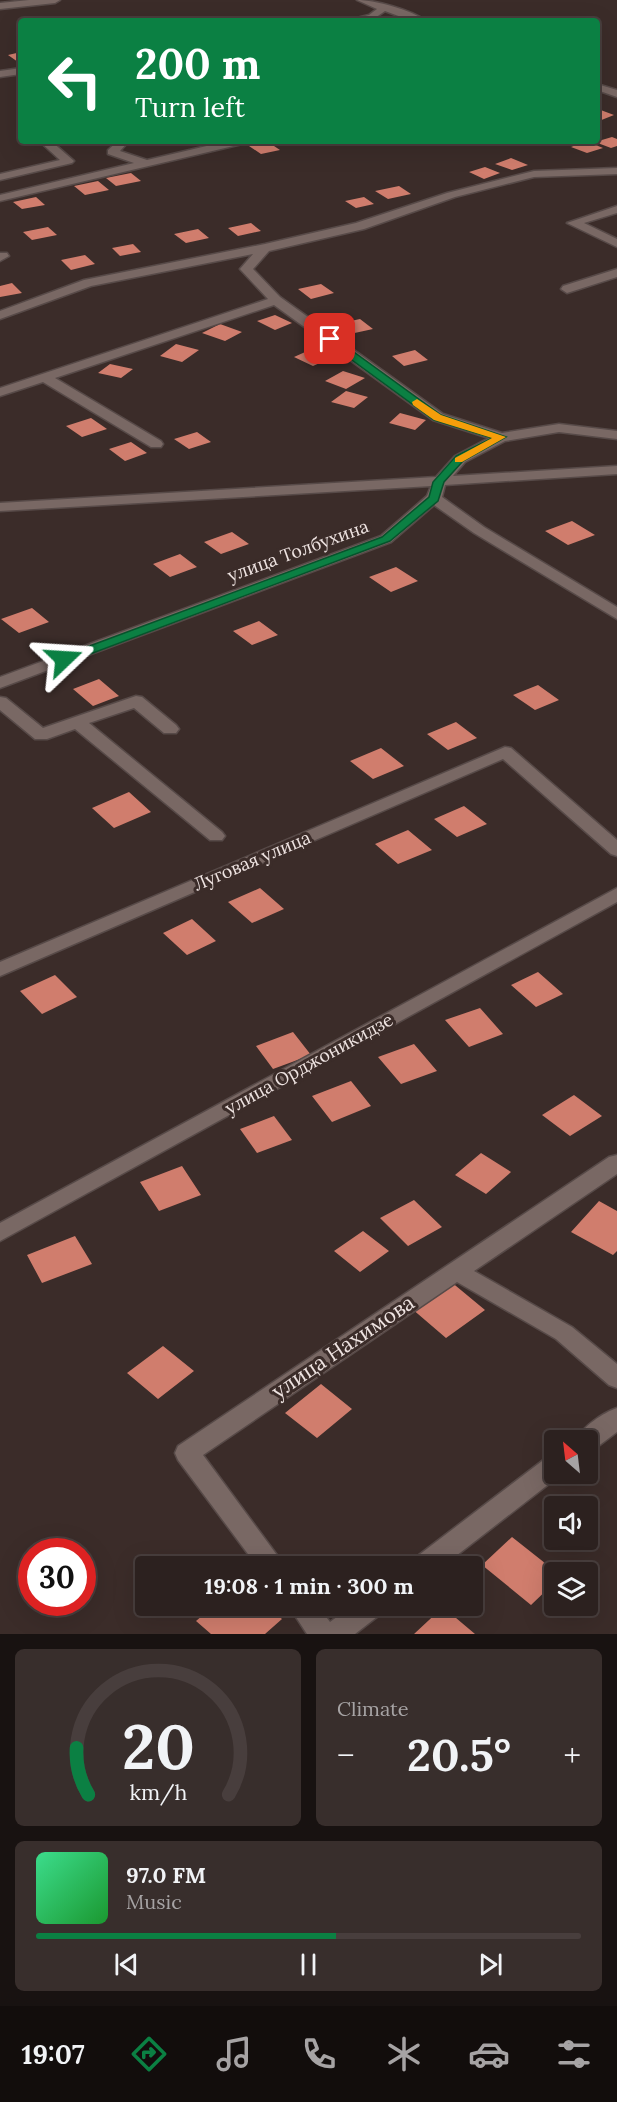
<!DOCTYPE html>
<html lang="en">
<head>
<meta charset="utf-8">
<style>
	body { margin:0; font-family:Lora,serif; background:#382e2c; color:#f1f3f6; height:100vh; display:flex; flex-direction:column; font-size:22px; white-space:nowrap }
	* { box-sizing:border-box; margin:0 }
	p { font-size:20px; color:#a6a3a4 }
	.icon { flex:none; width:33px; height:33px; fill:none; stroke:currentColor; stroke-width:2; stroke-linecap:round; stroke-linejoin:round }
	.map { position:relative; height:1634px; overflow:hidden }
	.drawer { display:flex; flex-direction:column; gap:15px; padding:15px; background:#181211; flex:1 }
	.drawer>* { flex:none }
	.hud { position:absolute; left:18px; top:18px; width:582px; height:126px; border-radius:6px; box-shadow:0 6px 24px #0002,0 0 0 2px #483e3d; background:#0b8043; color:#fff; overflow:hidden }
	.needle { width:39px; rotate:332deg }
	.tools { position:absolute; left:544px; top:1430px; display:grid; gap:12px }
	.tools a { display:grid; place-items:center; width:54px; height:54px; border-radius:6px; background:#2c211f; box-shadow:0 6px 24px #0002,0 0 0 2px #483e3d; font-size:30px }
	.speed { position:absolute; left:18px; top:1538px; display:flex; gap:12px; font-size:30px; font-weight:700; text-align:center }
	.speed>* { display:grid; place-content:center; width:78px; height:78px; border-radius:50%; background:#2c211f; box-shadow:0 6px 24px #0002,0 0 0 2px #483e3d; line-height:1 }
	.speed .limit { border:9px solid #d22; background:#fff; color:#111 }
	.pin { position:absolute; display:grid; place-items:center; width:51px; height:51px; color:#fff; margin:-26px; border-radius:12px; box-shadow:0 3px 9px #0006 }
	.me { position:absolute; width:66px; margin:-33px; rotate:70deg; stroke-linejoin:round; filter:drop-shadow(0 0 4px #0008) }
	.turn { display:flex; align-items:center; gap:21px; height:126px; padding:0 18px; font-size:27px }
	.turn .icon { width:78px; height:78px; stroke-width:2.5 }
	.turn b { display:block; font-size:42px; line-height:51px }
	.big { font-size:45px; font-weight:800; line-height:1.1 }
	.drawer .card { flex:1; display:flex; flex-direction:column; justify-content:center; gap:9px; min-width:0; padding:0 21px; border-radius:9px; background:#382e2c }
	.drawer .dial { align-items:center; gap:0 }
	.dial svg { height:156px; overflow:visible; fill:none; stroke:#483e3d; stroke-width:7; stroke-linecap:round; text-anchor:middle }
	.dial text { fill:#f1f3f6; stroke:none }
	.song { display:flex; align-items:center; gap:18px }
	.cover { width:72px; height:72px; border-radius:9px; background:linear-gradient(135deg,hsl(150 70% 55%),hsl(130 70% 35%)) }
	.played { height:6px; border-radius:3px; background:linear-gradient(90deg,#0b8043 55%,#483e3d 55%) }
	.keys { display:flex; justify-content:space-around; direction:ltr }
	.heat { display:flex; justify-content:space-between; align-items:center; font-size:33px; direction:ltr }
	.drawer .tiles { flex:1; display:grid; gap:15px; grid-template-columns:1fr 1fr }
	.card:last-child { grid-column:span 2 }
	.trip { position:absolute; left:135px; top:1556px; width:348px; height:60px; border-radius:6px; background:#2c211f; box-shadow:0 6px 24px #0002,0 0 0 2px #483e3d; font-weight:800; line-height:60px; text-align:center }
	.dock { display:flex; height:96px; justify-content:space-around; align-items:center; background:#120d0c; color:#a6a3a4 }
	.dock .icon { width:42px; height:42px }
	.dock .active { color:#0b8043 }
	.dock b { font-size:27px; color:#f1f3f6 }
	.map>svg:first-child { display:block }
	.building { fill:#d07d6d }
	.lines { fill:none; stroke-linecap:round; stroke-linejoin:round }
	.minor-casing { stroke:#574a48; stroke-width:3 }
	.minor { fill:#796864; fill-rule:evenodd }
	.route { fill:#0b8043; stroke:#07532c; stroke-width:1.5 }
	.slow { fill:#f59e0b }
	.labels { text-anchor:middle; stroke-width:6; stroke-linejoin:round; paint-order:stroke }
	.street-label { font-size:18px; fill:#eee3e1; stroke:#3b2c29 }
	.near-street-label { font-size:21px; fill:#eee3e1; stroke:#3b2c29 }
</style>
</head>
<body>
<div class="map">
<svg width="617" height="1634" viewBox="0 0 617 1634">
	<rect width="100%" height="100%" fill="#3b2c29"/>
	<!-- building -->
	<path class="building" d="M21 52V62H18L8 55Z
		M597 110 598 109 614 115 599 121Z
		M612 137 617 139V146L611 148 595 142Z
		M586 141 603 148 587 153 571 147Z
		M268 142 280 150 261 154 249 146Z
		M511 158 528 165 512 170 495 164Z
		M485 167 500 173 484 179 469 172Z
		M131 173 141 181 116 186 106 178Z
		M98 181 109 190 85 195 74 186Z
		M399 186 411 194 388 199 375 191Z
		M36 197 45 205 22 209 13 202Z
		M364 197 374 204 356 208 345 201Z
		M251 223 261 231 238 236 228 228Z
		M48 227 57 235 32 240 23 232Z
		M198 229 209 238 186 243 174 234Z
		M133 244 141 252 120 256 112 248Z
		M85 255 95 264 71 270 61 260Z
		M12 283 22 293 0 297V286Z
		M321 284 334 293 311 299 298 289Z
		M275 315 292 323 275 330 257 321Z
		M360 319 373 329 350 334 337 324Z
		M220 324 242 332 225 341 202 333Z
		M176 344 199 350 182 362 160 356Z
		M314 348 333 357 313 366 294 357Z
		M415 350 428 360 404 366 392 356Z
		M110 364 133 369 121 378 98 373Z
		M343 371 365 378 346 389 325 381Z
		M346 391 368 397 354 408 331 402Z
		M400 413 426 420 415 430 389 423Z
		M91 418 107 429 82 437 66 426Z
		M197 432 211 442 189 449 174 439Z
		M131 442 147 453 125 461 109 449Z
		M572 521 595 535 568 545 545 531Z
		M232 532 249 544 221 554 204 542Z
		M180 554 197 567 170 577 153 564Z
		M396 567 418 581 391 592 369 577Z
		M32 608 49 622 19 633 1 619Z
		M259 621 278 635 252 645 233 631Z
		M99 679 119 696 93 706 73 689Z
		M538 685 559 700 535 710 513 695Z
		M456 722 477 738 448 750 427 734Z
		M381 748 404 766 373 779 350 761Z
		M129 792 151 812 114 828 92 808Z
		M464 806 487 824 457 837 434 819Z
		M408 830 432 850 398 864 375 844Z
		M260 888 284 909 252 923 228 902Z
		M192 919 216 941 187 955 163 933Z
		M538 972 563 994 536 1007 511 985Z
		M55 975 77 997 42 1014 20 991Z
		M480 1008 503 1034 469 1047 445 1020Z
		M293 1032 311 1055 273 1069 256 1046Z
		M414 1044 437 1071 401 1084 378 1057Z
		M351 1081 371 1106 332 1122 312 1096Z
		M574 1095 602 1116 570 1136 542 1115Z
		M274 1116 292 1140 257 1153 240 1129Z
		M481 1153 511 1172 486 1194 455 1175Z
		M182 1166 201 1195 159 1211 140 1182Z
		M414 1200 442 1227 408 1246 380 1218Z
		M599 1201 617 1211V1251L613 1255 571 1232Z
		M363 1231 389 1251 360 1272 334 1251Z
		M75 1236 92 1264 42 1283 27 1255Z
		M450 1281 485 1310 446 1338 411 1308Z
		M163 1346 194 1371 158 1399 127 1373Z
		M321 1384 352 1409 317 1438 285 1413Z
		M512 1537 555 1571V1582L531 1605 482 1565Z
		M215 1605H267L282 1619 265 1634H211L196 1621Z
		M443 1607 475 1634H414Z"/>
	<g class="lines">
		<!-- minor casing -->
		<g class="minor-casing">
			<path id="minor" d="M29 0H60L55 3 0 9V3Z
				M357 0C375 0 412 10 426 21H412L385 11 372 20 345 21 369 15 377 9Z
				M21 68V74L0 77V71Z
				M597 84 617 90V97L597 90Z
				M39 141H51L74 161 72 163 0 180V174L60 160Z
				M118 141H129L120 151 147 160 228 141H247L242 144 0 201V195L134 163 108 154V150Z
				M617 168V174L534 177 455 197 364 229 269 251 253 269 280 297 443 414 502 433 559 424 617 431V439L559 432 505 441 465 462 453 476 617 466V474L445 485 442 497 484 527 617 607V619L474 533 434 505 391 542 0 688V677L381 536 427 496 431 486 0 511V503L436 477 455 456 489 438 433 420 274 305 55 378 161 441 163 444 161 447H151L43 382 0 396V388L268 299 240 269 253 254 91 286 0 319V311L84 280 265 244 356 223 447 193 534 171Z
				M617 206V213L584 223 617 239V247L567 223Z
				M0 253H7L9 256 0 261Z
				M617 269V277L567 293 561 289 563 286Z
				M136 696 142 697 176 725 179 729 176 733H164L134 708 89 723 222 832 225 836 222 840H210L75 729 47 739H35L0 710V697L6 698 43 728Z
				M505 747 511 748 617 840V856L611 854 503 759 0 976V962Z
				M617 888V902L0 1241V1223Z
				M617 1155V1174L474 1271 572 1327 617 1364V1388L609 1385 556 1339 457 1282 203 1455 285 1566H257L178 1460 175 1453 178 1446 609 1157Z
				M617 1408V1432L597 1447 588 1450V1440H576C583 1426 603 1413 617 1408Z
				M555 1455V1473H563L443 1566H411L415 1558 546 1458Z
				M288 1605H317L330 1622 353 1605H386L382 1613 355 1634H307Z"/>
		</g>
		<!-- minor -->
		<use href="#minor" class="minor"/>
	</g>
	<!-- route -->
	<path class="route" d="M326 337H333L441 415 506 437 463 461 444 482 438 501 390 541 69 662H60L58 659 60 657 382 537 429 497 433 482 456 456 492 438 434 420 326 341Z"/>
	<!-- slow -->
	<path class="slow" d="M417 399 441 415 506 437 462 462H455V458L492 438 434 420 413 405 412 402Z"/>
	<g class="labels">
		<!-- street labels -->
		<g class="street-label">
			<text transform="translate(298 551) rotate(-20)" y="6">улица Толбухина</text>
			<text transform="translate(252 861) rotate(-23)" y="6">Луговая улица</text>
			<text transform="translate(309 1064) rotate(-29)" y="6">улица Орджоникидзе</text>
		</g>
		<!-- near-street labels -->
		<g class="near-street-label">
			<text transform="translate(343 1347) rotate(-34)" y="7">улица Нахимова</text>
		</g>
	</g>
</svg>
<div class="tools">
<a><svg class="needle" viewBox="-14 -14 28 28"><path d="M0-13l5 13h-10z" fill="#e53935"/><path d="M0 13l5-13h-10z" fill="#a6a3a4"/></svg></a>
<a><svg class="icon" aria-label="sound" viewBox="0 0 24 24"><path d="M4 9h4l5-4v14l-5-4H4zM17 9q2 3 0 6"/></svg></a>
<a><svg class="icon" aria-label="layers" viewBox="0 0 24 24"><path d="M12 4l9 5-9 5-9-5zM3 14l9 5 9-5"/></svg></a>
</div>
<div class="speed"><div class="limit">30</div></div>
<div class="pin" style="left:330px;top:339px;background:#d93025"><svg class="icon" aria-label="arrive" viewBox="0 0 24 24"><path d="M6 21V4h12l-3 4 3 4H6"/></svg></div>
<svg class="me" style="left:64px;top:659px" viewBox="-20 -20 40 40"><path d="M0-17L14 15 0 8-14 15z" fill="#0b8043" stroke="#fff" stroke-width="4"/></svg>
<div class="trip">19:08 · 1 min · 300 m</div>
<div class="hud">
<div class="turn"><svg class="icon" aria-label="left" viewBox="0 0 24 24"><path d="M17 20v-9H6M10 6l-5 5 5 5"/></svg><div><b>200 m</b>Turn left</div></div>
</div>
</div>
<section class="drawer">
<div class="tiles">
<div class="card dial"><svg viewBox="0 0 100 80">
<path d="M14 69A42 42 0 1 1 86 69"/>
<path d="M14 69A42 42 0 0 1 8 45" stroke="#0b8043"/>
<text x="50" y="56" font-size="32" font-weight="700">20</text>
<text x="50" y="72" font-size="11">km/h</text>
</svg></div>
<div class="card"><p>Climate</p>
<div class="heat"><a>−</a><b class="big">20.5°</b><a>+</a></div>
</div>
<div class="card">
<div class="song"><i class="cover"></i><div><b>97.0 FM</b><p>Music</p></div></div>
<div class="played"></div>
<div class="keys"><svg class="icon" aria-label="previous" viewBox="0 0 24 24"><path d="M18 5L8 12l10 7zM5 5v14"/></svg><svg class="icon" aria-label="pause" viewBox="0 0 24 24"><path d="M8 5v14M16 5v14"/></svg><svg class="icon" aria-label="next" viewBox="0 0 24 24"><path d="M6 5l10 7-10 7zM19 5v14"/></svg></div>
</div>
</div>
</section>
<nav class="dock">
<b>19:07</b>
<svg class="icon active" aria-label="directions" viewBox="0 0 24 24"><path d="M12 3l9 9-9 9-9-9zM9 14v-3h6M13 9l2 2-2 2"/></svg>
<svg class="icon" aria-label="music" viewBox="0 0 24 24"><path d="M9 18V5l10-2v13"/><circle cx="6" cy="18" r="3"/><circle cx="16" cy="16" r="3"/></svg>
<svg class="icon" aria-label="phone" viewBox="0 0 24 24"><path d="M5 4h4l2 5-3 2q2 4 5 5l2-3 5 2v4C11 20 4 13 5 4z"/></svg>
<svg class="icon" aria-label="climate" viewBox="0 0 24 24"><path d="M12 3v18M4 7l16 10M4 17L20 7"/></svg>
<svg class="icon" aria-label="car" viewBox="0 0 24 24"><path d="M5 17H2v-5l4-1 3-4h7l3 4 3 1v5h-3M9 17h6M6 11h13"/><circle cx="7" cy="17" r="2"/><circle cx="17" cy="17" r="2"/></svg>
<svg class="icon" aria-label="filters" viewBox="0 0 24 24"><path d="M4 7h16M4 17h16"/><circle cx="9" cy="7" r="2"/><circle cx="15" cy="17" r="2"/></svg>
</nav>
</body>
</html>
